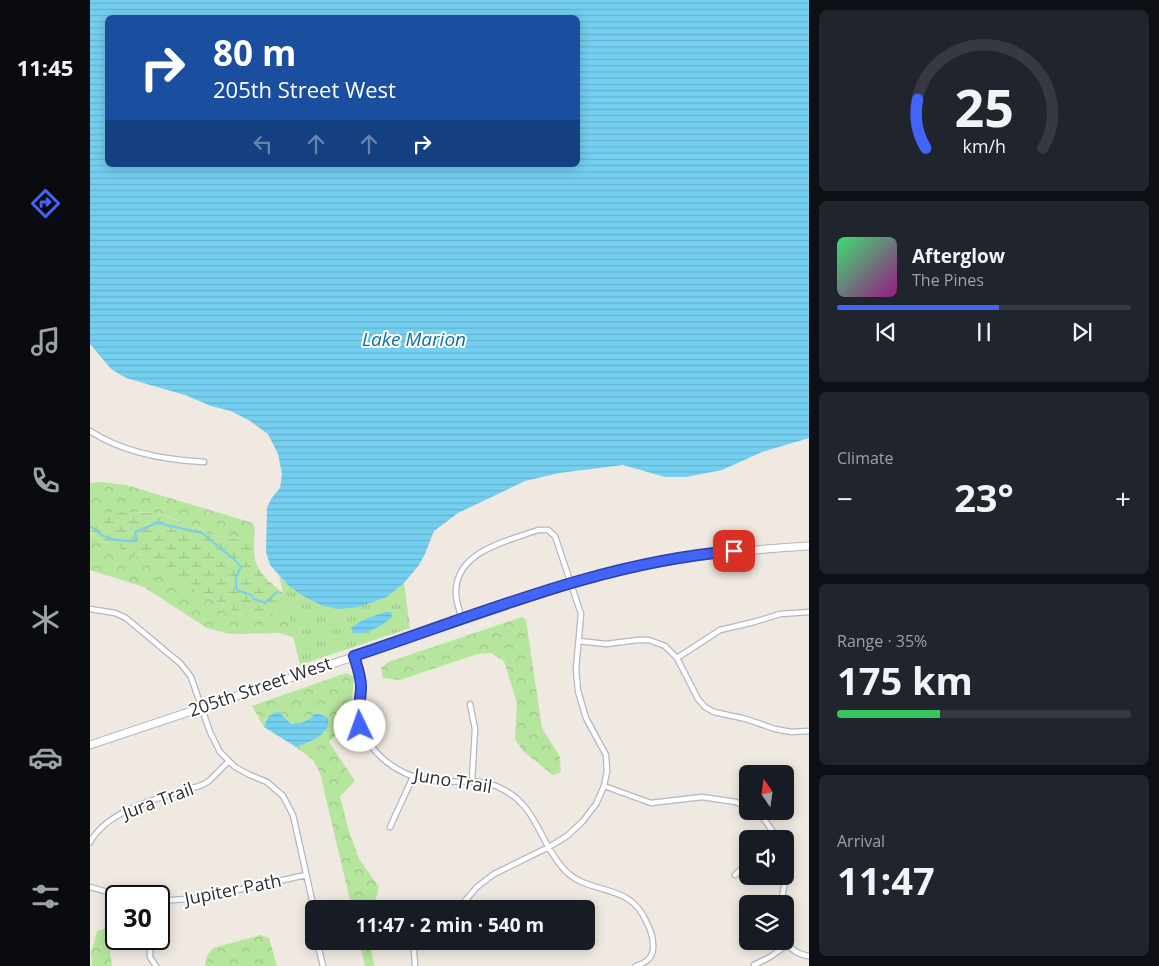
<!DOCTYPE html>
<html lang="en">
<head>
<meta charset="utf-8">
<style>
	body { margin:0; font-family:"Open Sans",sans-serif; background:#20242c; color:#f1f3f6; height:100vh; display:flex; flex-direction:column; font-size:19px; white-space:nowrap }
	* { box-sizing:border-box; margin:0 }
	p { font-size:16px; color:#9ea1a6 }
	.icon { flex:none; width:28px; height:28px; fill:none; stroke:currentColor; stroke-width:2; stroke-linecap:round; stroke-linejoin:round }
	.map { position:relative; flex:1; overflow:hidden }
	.side { display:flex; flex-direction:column; gap:10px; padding:10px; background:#0d0f14; width:350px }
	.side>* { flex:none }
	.guide { position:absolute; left:15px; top:15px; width:475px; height:152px; border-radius:8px; box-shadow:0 2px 12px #0003; background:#1a4fa0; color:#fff; overflow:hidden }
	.needle { width:32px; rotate:347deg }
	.buttons { position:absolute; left:649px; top:765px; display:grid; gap:10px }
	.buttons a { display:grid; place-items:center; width:55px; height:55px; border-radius:8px; background:#171b24; box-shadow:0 2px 12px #0003; font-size:25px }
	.speed { position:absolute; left:15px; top:885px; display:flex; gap:10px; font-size:25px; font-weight:700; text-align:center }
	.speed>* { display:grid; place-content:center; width:65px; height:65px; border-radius:50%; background:#171b24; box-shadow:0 2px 12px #0003; line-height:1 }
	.speed .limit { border:2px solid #111; border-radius:8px; background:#fff; color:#111 }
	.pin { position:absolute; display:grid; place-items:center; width:42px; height:42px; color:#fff; margin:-21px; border-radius:10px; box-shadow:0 2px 8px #0006 }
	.me { position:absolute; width:55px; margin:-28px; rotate:357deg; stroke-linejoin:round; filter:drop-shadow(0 0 4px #0008) }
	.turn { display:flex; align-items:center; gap:18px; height:105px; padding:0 25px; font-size:22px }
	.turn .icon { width:65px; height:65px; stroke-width:2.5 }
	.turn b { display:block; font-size:35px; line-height:42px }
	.lanes { display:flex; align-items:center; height:48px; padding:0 25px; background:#0003; justify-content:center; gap:25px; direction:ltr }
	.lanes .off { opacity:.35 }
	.big { font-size:38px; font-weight:700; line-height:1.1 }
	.side .card { flex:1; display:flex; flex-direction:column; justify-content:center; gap:8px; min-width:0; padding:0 18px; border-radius:8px; background:#20242c }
	.side .dial { align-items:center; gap:0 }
	.dial svg { height:130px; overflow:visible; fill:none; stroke:#363941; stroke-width:7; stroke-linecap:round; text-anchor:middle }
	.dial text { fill:#f1f3f6; stroke:none }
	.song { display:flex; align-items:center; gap:15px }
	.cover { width:60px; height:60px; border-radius:8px; background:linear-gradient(135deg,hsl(140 70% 55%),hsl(310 70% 35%)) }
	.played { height:5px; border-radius:2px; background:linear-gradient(90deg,#4264fb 55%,#363941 55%) }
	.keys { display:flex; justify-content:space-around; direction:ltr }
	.heat { display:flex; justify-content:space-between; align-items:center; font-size:28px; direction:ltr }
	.charge { height:8px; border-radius:4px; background:linear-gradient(90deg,#34c759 35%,#363941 0) }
	.trip { position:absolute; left:215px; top:900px; width:290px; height:50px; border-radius:8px; background:#171b24; box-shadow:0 2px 12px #0003; font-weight:700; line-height:50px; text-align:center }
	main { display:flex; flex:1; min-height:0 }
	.menu { display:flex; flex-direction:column; width:90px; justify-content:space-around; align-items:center; background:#090b0e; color:#9ea1a6 }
	.menu .icon { width:35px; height:35px }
	.menu .active { color:#4264fb }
	.menu b { font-size:22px; color:#f1f3f6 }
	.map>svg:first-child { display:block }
	.forest { fill:url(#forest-crowns) }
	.wetland { fill:url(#wetland-marsh) }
	.park { fill:url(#park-tufts) }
	.water { fill:url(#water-rules); fill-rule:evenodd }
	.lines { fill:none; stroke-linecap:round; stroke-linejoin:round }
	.stream { stroke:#75cff0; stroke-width:2 }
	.street-casing { stroke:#b4b7c1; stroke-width:7 }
	.secondary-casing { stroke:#b4b7c1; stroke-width:9 }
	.street { stroke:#fff; stroke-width:4.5 }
	.secondary { stroke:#fff; stroke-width:7 }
	.route-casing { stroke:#2b41a3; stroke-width:12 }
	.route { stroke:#4264fb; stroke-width:9 }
	.labels { text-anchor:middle; stroke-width:4; stroke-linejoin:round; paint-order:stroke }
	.street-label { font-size:18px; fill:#2e2e2e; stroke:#fff }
	.water-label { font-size:19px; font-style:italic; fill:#0d6fa3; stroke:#fff }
</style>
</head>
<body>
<main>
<nav class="menu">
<b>11:45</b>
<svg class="icon active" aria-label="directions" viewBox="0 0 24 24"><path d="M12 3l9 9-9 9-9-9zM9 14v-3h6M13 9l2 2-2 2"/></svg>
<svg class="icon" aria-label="music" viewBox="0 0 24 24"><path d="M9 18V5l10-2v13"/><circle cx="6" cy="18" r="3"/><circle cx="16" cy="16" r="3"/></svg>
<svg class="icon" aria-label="phone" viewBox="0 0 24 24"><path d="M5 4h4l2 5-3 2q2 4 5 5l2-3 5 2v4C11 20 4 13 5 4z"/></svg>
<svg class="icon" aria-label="climate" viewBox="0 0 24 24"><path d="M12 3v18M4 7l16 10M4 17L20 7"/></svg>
<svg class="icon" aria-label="car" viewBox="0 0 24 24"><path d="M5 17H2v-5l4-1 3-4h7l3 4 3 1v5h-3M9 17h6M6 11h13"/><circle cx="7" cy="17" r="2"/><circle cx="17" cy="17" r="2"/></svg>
<svg class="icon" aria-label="filters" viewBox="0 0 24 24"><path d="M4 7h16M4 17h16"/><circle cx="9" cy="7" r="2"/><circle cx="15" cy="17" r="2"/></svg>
</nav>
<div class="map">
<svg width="719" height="966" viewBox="0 0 719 966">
	<defs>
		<pattern id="forest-crowns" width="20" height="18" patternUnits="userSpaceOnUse" patternTransform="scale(1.25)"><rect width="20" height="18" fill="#b6e59e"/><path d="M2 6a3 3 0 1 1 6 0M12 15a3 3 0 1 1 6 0" fill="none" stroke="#9dc588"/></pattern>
		<pattern id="wetland-marsh" width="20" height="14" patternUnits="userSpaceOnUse" patternTransform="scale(1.25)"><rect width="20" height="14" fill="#b6e59e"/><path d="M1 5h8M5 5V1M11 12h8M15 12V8" fill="none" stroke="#9dc588"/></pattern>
		<pattern id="park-tufts" width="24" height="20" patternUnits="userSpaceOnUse" patternTransform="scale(1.25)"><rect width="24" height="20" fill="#b6e59e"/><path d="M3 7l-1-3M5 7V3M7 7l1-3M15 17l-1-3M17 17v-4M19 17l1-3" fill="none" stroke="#9dc588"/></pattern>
		<pattern id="water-rules" width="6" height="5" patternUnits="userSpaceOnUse" patternTransform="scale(1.25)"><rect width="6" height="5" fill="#75cff0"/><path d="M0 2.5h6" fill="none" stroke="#66b2ce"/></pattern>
	</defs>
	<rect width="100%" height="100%" fill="#efe9e1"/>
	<!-- forest -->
	<path class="forest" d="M11 482 36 485 163 523 165 531 164 540C146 538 128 538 111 531 96 526 81 515 65 513 43 510 21 516 0 520V483Z
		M0 530 3 535 13 542 40 553 149 614 172 618 184 616 197 603 203 637 189 633 139 634 117 628 54 587 0 570Z
		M432 617 436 620 452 728 470 757 471 772 463 775 433 751 425 739 427 703 414 661 401 653 387 654 310 680 293 678 291 668 298 662Z
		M256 673 264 677 260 720 239 742 265 781 250 796 258 828 269 859 289 887 283 909H262L230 773 223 760 206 747 235 732 223 717 205 725 201 724 194 718H176L174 727 162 706Z
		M17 928 23 933 20 953 22 966H2L1 953 7 931Z
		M171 935 179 938 187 966H115L117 956 123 948Z
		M269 941H280L284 966H275Z"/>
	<!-- wetland -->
	<path class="wetland" d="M18 512 65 513 76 516 111 531 131 537 164 540C164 547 164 554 165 560 169 575 185 587 197 596V603L184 616 172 618 149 614 40 553 7 539 0 530V520L4 516Z"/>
	<!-- park -->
	<path class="park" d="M189 575 198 585 297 597 314 583 320 628 210 665Z"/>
	<!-- water -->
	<path class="water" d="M0 0H719V438L672 452 632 470 596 477H575L533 465 469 473 435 481 368 513 344 531 335 554 329 565 314 583 297 597 268 607 250 609 233 606 213 596 198 585 180 565 176 552 177 508 181 499 190 488 192 474 188 454 178 434 160 421 141 411 121 406 95 395 36 378 21 369 0 344ZM18 18H488V165H18Z
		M296 612H301L302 617C292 626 277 635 263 633L261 628C272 619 283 616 296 612Z
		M189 712 201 724C208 725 220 720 225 714H230L238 718C242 735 218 742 206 747L174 727C176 719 179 713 189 712Z"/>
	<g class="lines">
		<!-- stream -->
		<path class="stream" d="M0 527 5 529C14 541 33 541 47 541L45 532 67 523 112 533 146 561 151 568C145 575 145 581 147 590L161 595 164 599 175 603 187 592"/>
		<!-- street casing -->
		<g class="street-casing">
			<path id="street" d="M0 431C32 452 76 460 114 462
				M0 609 25 613 36 618 91 664 101 677 120 732 130 752 145 767 160 775 177 782 193 796 203 815 222 900 224 927
				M489 641 516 644 548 640H559L575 646 587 658 608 699 615 707 624 712 656 719 685 729 701 732 719 731
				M264 656C267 666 272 678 271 689 271 695 268 701 268 708 266 725 277 743 289 755 304 770 325 780 346 781 366 783 387 778 406 786 447 803 447 838 472 867 497 898 539 879 557 923 561 930 564 941 563 949 562 959 555 963 546 966
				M587 658 630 630 664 622 690 614 719 612
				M380 704 385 729 382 781
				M514 786 561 803 612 797 646 802 658 808
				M664 811 674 819 688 839
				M300 827 323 777
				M0 842C20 807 75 797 112 785L119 781 139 761
				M645 875 658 863
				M0 887 32 896
				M69 901 111 898 216 875
				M691 904 696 875 695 859
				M368 909 387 887 404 874 459 847 477 836 493 821 506 804 514 786 517 771 516 755 496 718 488 691 486 669 491 614 465 536 458 530H448C418 541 369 550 366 589 365 599 369 609 372 619
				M60 939V957L66 966
				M695 940C699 949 709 955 719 956
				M227 941 233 966
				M664 965 680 957 697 945
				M325 966 324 950 326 941"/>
		</g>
		<!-- secondary casing -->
		<g class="secondary-casing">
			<path id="secondary" d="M0 745 505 576C576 559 646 550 719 546"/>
		</g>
		<!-- street -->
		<use href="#street" class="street"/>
		<!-- secondary -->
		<use href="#secondary" class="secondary"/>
	</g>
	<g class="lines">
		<!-- route casing -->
		<g class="route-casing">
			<path id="route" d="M270 726C266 709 271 702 271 687 271 676 267 666 264 656 388 615 511 562 644 551"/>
		</g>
		<!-- route -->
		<use href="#route" class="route"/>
	</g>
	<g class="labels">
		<!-- street labels -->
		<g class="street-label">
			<text transform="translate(170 687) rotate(-19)" y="6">205th Street West</text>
			<text transform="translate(363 781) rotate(9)" y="6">Juno Trail</text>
			<text transform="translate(68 801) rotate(-20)" y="6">Jura Trail</text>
			<text transform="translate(143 890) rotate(-11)" y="6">Jupiter Path</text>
		</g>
		<!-- water labels -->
		<g class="water-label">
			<text x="324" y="346">Lake Marion</text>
		</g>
	</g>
</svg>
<div class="buttons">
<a><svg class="needle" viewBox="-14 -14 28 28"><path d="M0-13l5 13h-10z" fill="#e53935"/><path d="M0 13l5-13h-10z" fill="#9ea1a6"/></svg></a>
<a><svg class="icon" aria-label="sound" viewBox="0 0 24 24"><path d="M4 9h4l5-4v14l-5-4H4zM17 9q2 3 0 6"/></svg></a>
<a><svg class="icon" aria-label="layers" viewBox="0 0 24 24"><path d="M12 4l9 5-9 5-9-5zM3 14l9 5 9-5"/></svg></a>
</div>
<div class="speed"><div class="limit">30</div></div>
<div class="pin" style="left:644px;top:551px;background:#d93025"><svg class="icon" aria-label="arrive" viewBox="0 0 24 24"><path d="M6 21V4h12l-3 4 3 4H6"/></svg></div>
<svg class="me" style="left:270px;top:726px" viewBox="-20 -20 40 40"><circle r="19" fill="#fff"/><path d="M0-13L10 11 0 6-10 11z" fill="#4264fb"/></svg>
<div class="trip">11:47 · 2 min · 540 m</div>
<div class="guide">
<div class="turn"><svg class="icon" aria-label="right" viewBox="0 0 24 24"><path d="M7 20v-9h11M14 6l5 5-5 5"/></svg><div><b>80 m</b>205th Street West</div></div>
<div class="lanes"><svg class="icon off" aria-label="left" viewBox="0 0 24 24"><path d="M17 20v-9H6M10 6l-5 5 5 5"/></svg><svg class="icon off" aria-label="ahead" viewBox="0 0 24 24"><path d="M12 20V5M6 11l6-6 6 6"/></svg><svg class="icon off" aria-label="ahead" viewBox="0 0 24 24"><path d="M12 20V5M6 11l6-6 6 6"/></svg><svg class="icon" aria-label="right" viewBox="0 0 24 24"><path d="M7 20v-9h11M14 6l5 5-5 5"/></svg></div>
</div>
</div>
<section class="side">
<div class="card dial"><svg viewBox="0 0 100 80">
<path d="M14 69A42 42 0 1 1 86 69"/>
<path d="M14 69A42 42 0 0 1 9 39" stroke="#4264fb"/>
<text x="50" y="56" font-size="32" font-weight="700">25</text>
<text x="50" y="72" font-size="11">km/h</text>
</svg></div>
<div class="card">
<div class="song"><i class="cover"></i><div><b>Afterglow</b><p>The Pines</p></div></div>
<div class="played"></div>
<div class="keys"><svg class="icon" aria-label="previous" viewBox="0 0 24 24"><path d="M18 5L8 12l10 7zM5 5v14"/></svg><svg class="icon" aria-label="pause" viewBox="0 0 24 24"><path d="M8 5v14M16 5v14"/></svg><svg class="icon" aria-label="next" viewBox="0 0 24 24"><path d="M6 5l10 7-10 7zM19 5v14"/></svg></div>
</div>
<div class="card"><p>Climate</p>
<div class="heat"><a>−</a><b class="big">23°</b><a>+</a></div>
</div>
<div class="card"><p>Range · 35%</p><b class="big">175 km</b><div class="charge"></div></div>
<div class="card"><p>Arrival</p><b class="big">11:47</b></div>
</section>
</main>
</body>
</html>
